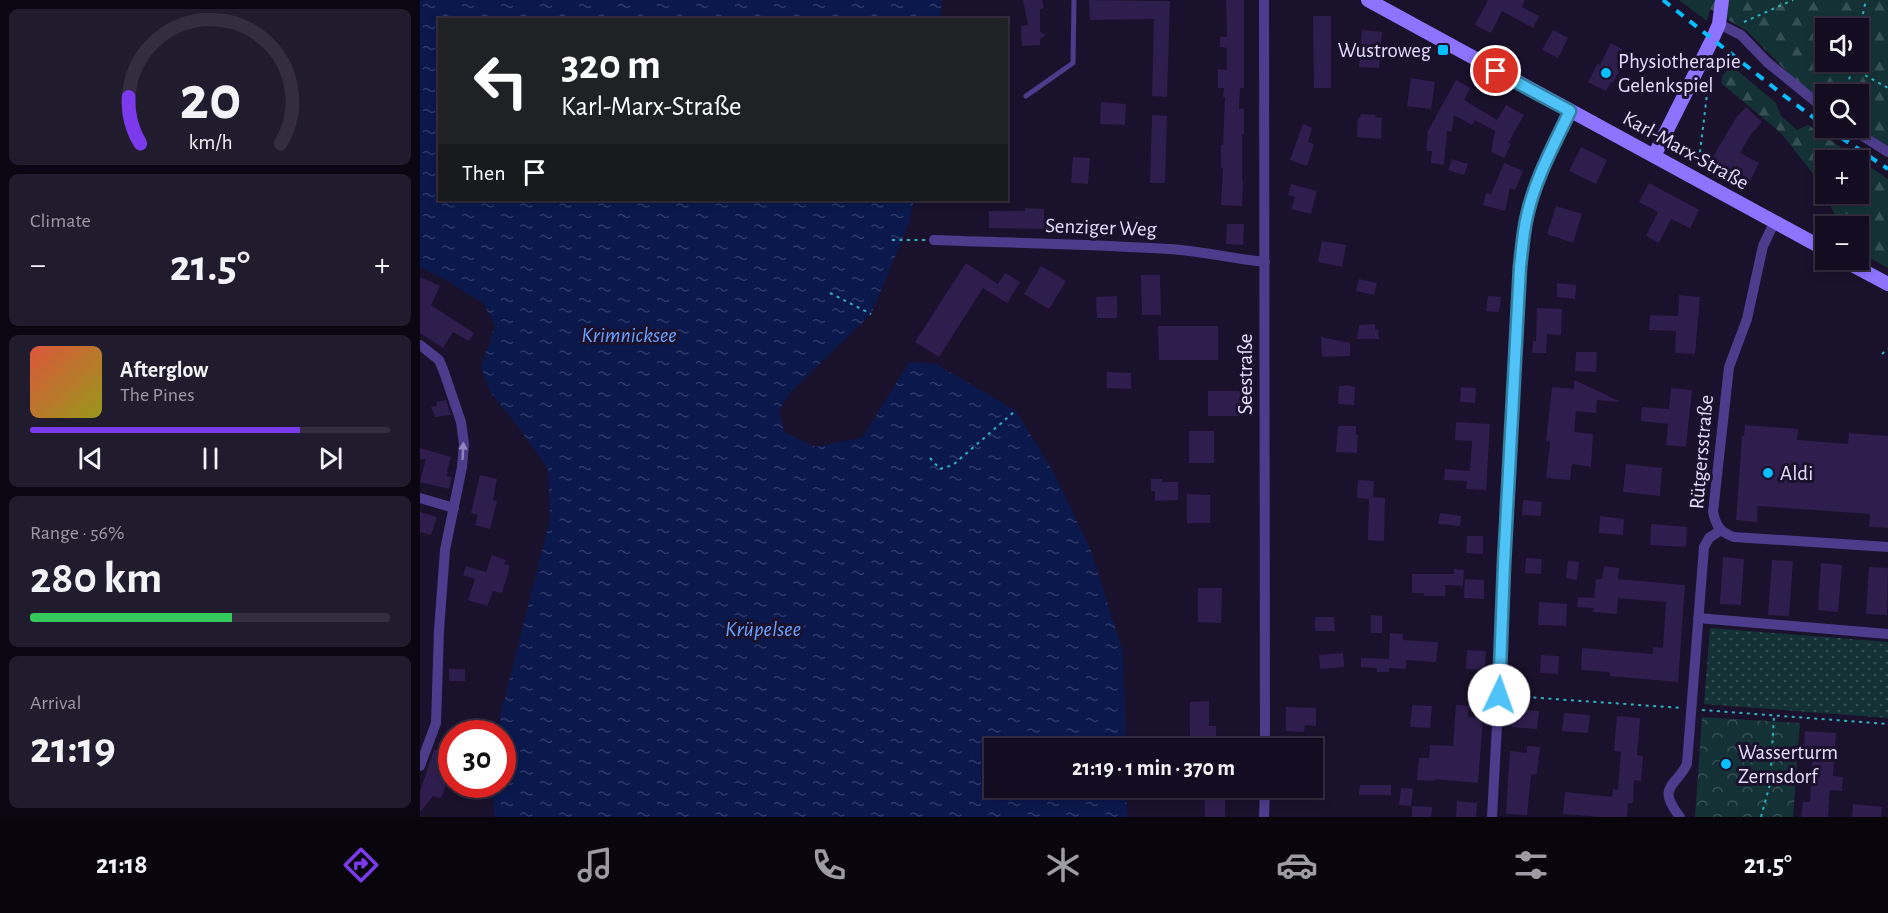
<!DOCTYPE html>
<html lang="en">
<head>
<meta charset="utf-8">
<style>
	body { margin:0; font-family:"Alegreya Sans",sans-serif; background:#211b2e; color:#f1f3f6; height:100vh; display:flex; flex-direction:column; font-size:22px; white-space:nowrap }
	* { box-sizing:border-box; margin:0 }
	p { font-size:20px; color:#9d9ca5 }
	.icon { flex:none; width:33px; height:33px; fill:none; stroke:currentColor; stroke-width:2; stroke-linecap:round; stroke-linejoin:round }
	.map { position:relative; flex:1; overflow:hidden }
	.details { display:flex; flex-direction:column; gap:9px; padding:9px; background:#0b0712; width:420px }
	.details>* { flex:none }
	.top-card { position:absolute; left:18px; top:18px; width:570px; height:183px; border-radius:0px; box-shadow:0 3px 9px #0003,0 0 0 2px #332d3f; background:#202124; color:#fff; overflow:hidden }
	.tools { position:absolute; left:1395px; top:18px; display:grid; gap:12px }
	.tools a { display:grid; place-items:center; width:54px; height:54px; border-radius:0px; background:#140d21; box-shadow:0 3px 9px #0003,0 0 0 2px #332d3f; font-size:30px }
	.speed { position:absolute; left:18px; top:720px; display:flex; gap:12px; font-size:30px; font-weight:700; text-align:center }
	.speed>* { display:grid; place-content:center; width:78px; height:78px; border-radius:50%; background:#140d21; box-shadow:0 3px 9px #0003,0 0 0 2px #332d3f; line-height:1 }
	.speed .limit { border:9px solid #d22; background:#fff; color:#111 }
	.pin { position:absolute; display:grid; place-items:center; width:51px; height:51px; color:#fff; margin:-26px; border:3px solid #fff; border-radius:50%; box-shadow:0 2px 6px #0007 }
	.me { position:absolute; width:66px; margin:-33px; rotate:3deg; stroke-linejoin:round; filter:drop-shadow(0 0 4px #0008) }
	.turn { display:flex; align-items:center; gap:21px; height:126px; padding:0 24px; font-size:27px }
	.turn .icon { width:78px; height:78px; stroke-width:2.5 }
	.turn b { display:block; font-size:42px; line-height:51px }
	.then { display:flex; align-items:center; height:57px; padding:0 24px; background:#0003; gap:12px; font-size:22px }
	.big { font-size:45px; font-weight:600; line-height:1.1 }
	.details .widget { flex:1; display:flex; flex-direction:column; justify-content:center; gap:9px; min-width:0; padding:0 21px; border-radius:9px; background:#211b2e }
	.details .dial { align-items:center; gap:0 }
	.dial svg { height:156px; overflow:visible; fill:none; stroke:#332d3f; stroke-width:7; stroke-linecap:round; text-anchor:middle }
	.dial text { fill:#f1f3f6; stroke:none }
	.song { display:flex; align-items:center; gap:18px }
	.cover { width:72px; height:72px; border-radius:9px; background:linear-gradient(135deg,hsl(10 70% 55%),hsl(60 70% 35%)) }
	.played { height:6px; border-radius:3px; background:linear-gradient(90deg,#7c3aed 75%,#332d3f 75%) }
	.keys { display:flex; justify-content:space-around; direction:ltr }
	.heat { display:flex; justify-content:space-between; align-items:center; font-size:33px; direction:ltr }
	.charge { height:9px; border-radius:4px; background:linear-gradient(90deg,#34c759 56%,#332d3f 0) }
	.trip { position:absolute; left:564px; top:738px; width:339px; height:60px; border-radius:0px; background:#140d21; box-shadow:0 3px 9px #0003,0 0 0 2px #332d3f; font-weight:600; line-height:60px; text-align:center }
	.tab-bar { display:flex; height:96px; justify-content:space-around; align-items:center; background:#08050d; color:#9d9ca5 }
	.tab-bar .icon { width:42px; height:42px }
	.tab-bar .current { color:#7c3aed }
	.tab-bar b { font-size:27px; color:#f1f3f6 }
	main { display:flex; flex:1; min-height:0 }
	.map>svg:first-child { display:block }
	.grass { fill:url(#grass-dots) }
	.forest { fill:url(#forest-firs); fill-rule:evenodd }
	.park { fill:url(#park-crowns) }
	.water { fill:url(#water-ripples) }
	.building { fill:#2f1d4d }
	.lines { fill:none; stroke-linecap:round; stroke-linejoin:round }
	.path { stroke:#2fb1c0; stroke-width:2; stroke-dasharray:3 4.5; stroke-linecap:butt }
	.lane { stroke:#4c3c8b; stroke-width:5 }
	.street { stroke:#4c3c8b; stroke-width:10 }
	.secondary { stroke:#8d73ff; stroke-width:14 }
	.rail { stroke:#08beff; stroke-width:4; stroke-dasharray:9 8; stroke-linecap:butt }
	.oneway { fill:#9184bf }
	.route-casing { stroke:#337fa1; stroke-width:15 }
	.route { stroke:#4fc3f7; stroke-width:10 }
	.poi-dot { fill:#08beff; stroke:#1a112c; stroke-width:2 }
	.labels { text-anchor:middle; stroke-width:6; stroke-linejoin:round; paint-order:stroke }
	.poi-label { font-size:21px; fill:#e6dcff; stroke:#1a112c; text-anchor:start }
	.street-label { font-size:21px; fill:#e6dcff; stroke:#1a112c }
	.water-label { font-size:22px; font-style:italic; fill:#6aa2ff; stroke:#1a112c }
</style>
</head>
<body>
<main>
<section class="details">
<div class="widget dial"><svg viewBox="0 0 100 80">
<path d="M14 69A42 42 0 1 1 86 69"/>
<path d="M14 69A42 42 0 0 1 8 45" stroke="#7c3aed"/>
<text x="50" y="56" font-size="32" font-weight="700">20</text>
<text x="50" y="72" font-size="11">km/h</text>
</svg></div>
<div class="widget"><p>Climate</p>
<div class="heat"><a>−</a><b class="big">21.5°</b><a>+</a></div>
</div>
<div class="widget">
<div class="song"><i class="cover"></i><div><b>Afterglow</b><p>The Pines</p></div></div>
<div class="played"></div>
<div class="keys"><svg class="icon" aria-label="previous" viewBox="0 0 24 24"><path d="M18 5L8 12l10 7zM5 5v14"/></svg><svg class="icon" aria-label="pause" viewBox="0 0 24 24"><path d="M8 5v14M16 5v14"/></svg><svg class="icon" aria-label="next" viewBox="0 0 24 24"><path d="M6 5l10 7-10 7zM19 5v14"/></svg></div>
</div>
<div class="widget"><p>Range · 56%</p><b class="big">280 km</b><div class="charge"></div></div>
<div class="widget"><p>Arrival</p><b class="big">21:19</b></div>
</section>
<div class="map">
<svg width="1468" height="817" viewBox="0 0 1468 817">
	<defs>
		<pattern id="grass-dots" width="8" height="8" patternUnits="userSpaceOnUse" patternTransform="scale(1.5)"><rect width="8" height="8" fill="#143236"/><path d="M2 2h.1M6 6h.1" fill="none" stroke="#364f54" stroke-width="1.8" stroke-linecap="round"/></pattern>
		<pattern id="forest-firs" width="22" height="20" patternUnits="userSpaceOnUse" patternTransform="scale(1.5)"><rect width="22" height="20" fill="#143236"/><path d="M5 1l3.5 6h-7zM16 11l3.5 6h-7z" fill="#364f54"/></pattern>
		<pattern id="park-crowns" width="20" height="18" patternUnits="userSpaceOnUse" patternTransform="scale(1.5)"><rect width="20" height="18" fill="#143236"/><path d="M2 6a3 3 0 1 1 6 0M12 15a3 3 0 1 1 6 0" fill="none" stroke="#364f54"/></pattern>
		<pattern id="water-ripples" width="26" height="14" patternUnits="userSpaceOnUse" patternTransform="scale(1.5)"><rect width="26" height="14" fill="#0a184c"/><path d="M2 4q2-2 4 0t4 0M15 11q2-2 4 0t4 0" fill="none" stroke="#2e3967"/></pattern>
	</defs>
	<rect width="100%" height="100%" fill="#1a112c"/>
	<!-- grass -->
	<path class="grass" d="M1290 628 1468 642V718L1284 704Z"/>
	<!-- forest -->
	<path class="forest" d="M1259 0H1468V146L1439 127 1438 94H1406L1405 104 1382 87 1327 31 1290 9 1287 21ZM1406 28H1438V62H1406Z
		M1311 65 1356 103 1361 116 1377 130 1388 125 1468 179V268L1439 252 1438 226H1421L1394 175 1361 133 1301 83 1303 75ZM1406 160H1438V194H1406Z"/>
	<!-- park -->
	<path class="park" d="M1282 717 1380 723 1373 817H1275Z"/>
	<!-- water -->
	<path class="water" d="M0 0H522L520 20H20V200H494L489 223 451 314 371 392 359 410 364 432 396 447 443 437 489 362 516 364 596 411 635 475 671 551 703 652 706 748H574V788H706L707 817H75L71 785 82 784V734L76 733 130 519 128 469 97 425 71 393 61 367 75 326 64 304 26 280 0 267Z"/>
	<!-- building -->
	<path class="building" d="M603 0H622L624 8 620 9V32L626 35 620 39V45L602 46 601 26 608 25Z
		M669 0 750 1 747 97 732 96 734 19 670 20Z
		M806 0H824V88H820L819 109H824V134H822V180H823L822 206 801 205 803 168H801V145H803L805 97H803L804 88H798V69L807 70V48L800 47V37H807Z
		M1068 0H1105L1102 7 1119 16 1113 28 1082 11 1071 33 1055 25Z
		M893 16H911V88H894Z
		M942 30 962 32 959 68 939 67Z
		M1133 30 1148 38 1138 58 1122 50Z
		M1191 43 1202 49 1199 55 1206 58 1193 83 1191 82 1186 91 1168 82 1178 63 1180 65Z
		M991 78 1015 82 1011 109 987 106Z
		M1036 80 1050 88 1044 100 1077 120 1086 105 1104 115 1088 143 1091 144 1084 158 1071 152 1075 131 1055 120 1052 125 1034 115 1032 131H1027L1024 165 1011 163 1012 151H1006L1008 131Z
		M681 102 706 104 705 125 680 124Z
		M1326 107 1342 122 1331 134 1320 153 1339 163 1330 181 1291 160 1316 118Z
		M941 114 956 115 955 117 962 118 961 139 937 137 938 117 940 118Z
		M732 115 747 116 745 183H730Z
		M883 124 892 128 888 142 894 144 887 166 870 160Z
		M1161 147 1187 160 1176 184 1149 171Z
		M653 157 670 158 668 184 651 183Z
		M1032 159 1048 164 1044 175 1028 170Z
		M1084 163 1103 171 1095 190 1090 188 1085 211 1063 205 1066 193 1071 194Z
		M1229 183 1279 210 1270 228 1251 219 1239 243 1226 236 1238 212 1219 202Z
		M871 184 897 191 891 214 871 209 875 197 868 195Z
		M1136 206 1162 214 1153 243 1127 234Z
		M605 208 624 209V229L569 228V211H605Z
		M807 224H824L823 245 806 244Z
		M902 241 926 245 922 267 898 262Z
		M546 263 578 284 585 273 600 282 587 303 563 288 519 357 495 342Z
		M621 266 646 281 629 309 604 294Z
		M721 275H740L741 315H722Z
		M0 277 20 286 11 305 54 333 49 341 33 332 23 348 0 333Z
		M939 279 957 283 954 295 936 291Z
		M1137 283 1156 285 1155 299 1137 297Z
		M1259 295 1280 297 1275 354 1255 353 1256 331 1229 330 1230 315 1258 316Z
		M697 296V318H677L676 297Z
		M1068 296 1081 297 1079 312 1066 311Z
		M1117 308 1142 309 1141 335 1127 334 1126 353H1112L1113 341H1116Z
		M955 324V330L958 329 959 339H937L939 325Z
		M738 326H798V360H739Z
		M901 337 930 343V356L902 357Z
		M1156 352H1177L1176 372 1155 371Z
		M687 372 711 373V389L687 388Z
		M1154 380 1199 401 1198 402 1177 400 1176 413 1156 411 1154 432 1173 434 1171 467 1152 464 1150 480 1126 478 1130 442 1126 441 1132 387 1154 389Z
		M925 385 935 387 934 405 918 404 919 386H925Z
		M1041 387 1056 388 1055 403 1040 402Z
		M1251 388 1272 390 1266 447 1246 445 1248 424 1221 421 1222 407 1249 409Z
		M788 391H823V416H788Z
		M26 400 31 415 15 417 11 407 17 406 16 402Z
		M1036 422 1070 424 1066 490 1046 489 1047 481 1024 480 1025 469 1050 471 1052 441 1035 440Z
		M1325 425 1378 429 1377 440 1428 444 1429 433 1468 436V528L1449 527 1450 514 1338 506 1337 522 1316 520 1322 436H1324Z
		M918 426H936V435H938L937 453 916 452Z
		M769 431H794V463H769Z
		M0 448 31 457 27 471 28 472 27 476 32 477 29 489 0 482 6 459H0Z
		M1206 464 1242 468 1240 496 1203 492Z
		M60 475 77 479 73 500 77 501 70 529 55 525 58 515 51 513Z
		M731 479H742V482H758V500L735 501V491H731Z
		M938 480 954 481 953 497 965 498 964 541 948 540 949 499 937 498Z
		M767 494 790 495V523H767Z
		M1103 500 1122 502 1121 516 1102 515Z
		M0 512 17 517 11 535 0 532Z
		M1020 513 1041 516 1040 526 1018 524Z
		M1180 516 1204 519 1203 535 1179 533Z
		M1231 524 1267 527 1266 547 1230 545Z
		M1047 536H1063V554L1046 553Z
		M72 555 86 560 84 564 90 566 82 593 73 591 67 606 48 600 55 579 43 575 46 566 66 572Z
		M1303 557 1324 559 1321 605 1300 604Z
		M1106 558 1122 559 1121 574 1105 573Z
		M1352 560 1373 561 1369 616 1348 615Z
		M1148 561 1159 562 1157 580 1146 578Z
		M1401 563 1422 565 1418 612 1398 610Z
		M1184 566 1199 568 1198 579 1265 585 1258 682 1190 676V672L1161 670 1162 648 1233 654V647L1243 648 1246 602 1198 598 1197 614 1173 612 1174 608 1157 607 1158 597 1174 598 1176 579H1182Z
		M1449 567 1468 568 1467 615 1446 614Z
		M1034 569 1044 570 1043 586 1025 585V596H1004V593H992V574H1034Z
		M1045 579 1064 580V599L1044 598Z
		M778 588H802L801 623 778 622Z
		M1119 602 1147 604 1146 626 1118 625Z
		M951 615 962 616V633H951Z
		M895 617H914L915 631H895Z
		M970 633 983 634V640L1018 642 1016 662 986 660V669L969 668V672H957V668L941 667V658L969 659Z
		M1047 650 1066 651 1065 670 1046 669Z
		M923 653 924 667 900 669 899 655Z
		M1121 655 1139 656 1138 674 1120 673Z
		M29 669H45V681H29Z
		M789 701V726H796V736H789V748H770V702Z
		M992 705 1012 706 1010 728 990 727Z
		M1036 705 1049 706 1048 717 1063 718 1058 783 1015 779V781L997 780 999 758H1009L1010 745 1033 746Z
		M866 707 896 708V726L885 725 884 732 866 731Z
		M1092 709 1119 711 1117 729 1091 727Z
		M1144 713 1170 715 1168 733 1142 731Z
		M1197 716 1220 718 1217 755 1223 756 1221 781 1214 780 1213 803H1208L1207 817H1182L1143 814 1145 792 1192 797 1193 789 1198 790 1201 752 1194 751Z
		M1385 731 1416 733 1413 776 1423 777 1422 791 1410 790 1408 817H1381L1383 802H1390L1393 751 1384 750Z
		M1107 746 1120 747 1117 774 1111 775 1107 815 1086 814 1090 751 1107 753Z
		M14 749 32 756V771L21 798 13 796 0 812V792Z
		M940 785H971V795H939Z
		M981 788 993 789 991 806 979 805Z
		M784 794H805V817H785Z
		M1037 801 1057 803 1056 817H1036Z
		M1433 804 1462 807 1461 817H1432Z
		M992 806 1012 807 1011 817H992Z"/>
	<g class="lines">
		<!-- path -->
		<path class="path" d="M1324 22 1373 0
			M1438 36 1446 0
			M1432 68 1468 88
			M1426 94 1433 62
			M1283 167 1280 152 1289 78
			M472 240H505
			M410 293 451 314
			M1462 354 1468 349
			M510 458 520 469 533 465 594 412
			M1091 696 1262 708
			M1282 710 1468 724
			M1341 817 1350 784 1354 716"/>
		<!-- lane -->
		<path class="lane" d="M606 96 653 63 654 0"/>
		<!-- street -->
		<path class="street" d="M844 0 845 748
			M1299 24 1321 35 1347 62 1406 110
			M1430 128 1468 152
			M1354 223 1343 246 1327 319 1309 367 1293 512C1296 526 1300 532 1314 537L1468 547
			M514 240C592 243 671 244 749 249 782 251 813 259 845 262
			M0 345 19 360 24 372 41 422 44 444 42 467 25 550 19 630 16 723 0 766
			M0 498 34 508
			M1278 618 1468 634
			M844 817 845 788
			M1072 817 1082 633 1084 564 1100 267 1107 216 1113 193 1120 173 1150 111
			M1260 817C1236 786 1255 788 1267 764L1284 547 1289 538 1301 530"/>
		<!-- secondary -->
		<path class="secondary" d="M948 0 1406 250
			M1234 156 1292 40 1299 24 1302 0
			M1423 260 1468 284"/>
		<!-- rail -->
		<path class="rail" d="M1243 0 1362 94 1406 127
			M1407 128 1468 169"/>
	</g>
	<!-- one-way arrows -->
	<defs><path id="oneway-solid" d="M-6-.8H1V-3.2L6.5 0L1 3.2V.8H-6Z" transform="scale(1.5)"/></defs>
	<use class="oneway" href="#oneway-solid" transform="translate(43 451) rotate(-87)"/>
	<g class="lines">
		<!-- route casing -->
		<g class="route-casing">
			<path id="route" d="M1076 71 1150 111C1134 145 1115 179 1107 216 1103 233 1102 250 1100 267L1084 564 1079 695"/>
		</g>
		<!-- route -->
		<use href="#route" class="route"/>
	</g>
	<!-- markers -->
	<g class="poi-dot">
		<rect x="1017" y="44" width="12" height="12" rx="3"/>
		<circle cx="1186" cy="73" r="6"/>
		<circle cx="1348" cy="473" r="6"/>
		<circle cx="1306" cy="764" r="6"/>
	</g>
	<g class="labels">
		<!-- poi labels -->
		<g class="poi-label">
			<text x="1011" y="57" text-anchor="end">Wustroweg</text>
			<text x="1198" y="68">Physiotherapie<tspan x="1198" dy="24">Gelenkspiel</tspan></text>
			<text x="1360" y="480">Aldi</text>
			<text x="1318" y="759">Wasserturm<tspan x="1318" dy="24">Zernsdorf</tspan></text>
		</g>
		<!-- street labels -->
		<g class="street-label">
			<text transform="translate(1266 150) rotate(29)" y="7">Karl-Marx-Straße</text>
			<text transform="translate(681 227) rotate(2)" y="7">Senziger Weg</text>
			<text transform="translate(825 374) rotate(-90)" y="7">Seestraße</text>
			<text transform="translate(1281 452) rotate(-85)" y="7">Rütgersstraße</text>
		</g>
		<!-- water labels -->
		<g class="water-label">
			<text x="209" y="342">Krimnicksee</text>
			<text x="343" y="636">Krüpelsee</text>
		</g>
	</g>
</svg>
<div class="tools">
<a><svg class="icon" aria-label="sound" viewBox="0 0 24 24"><path d="M4 9h4l5-4v14l-5-4H4zM17 9q2 3 0 6"/></svg></a>
<a><svg class="icon" aria-label="search" viewBox="0 0 24 24"><circle cx="10" cy="10" r="6"/><path d="M15 15l6 6"/></svg></a>
<a>+</a>
<a>−</a>
</div>
<div class="speed"><div class="limit">30</div></div>
<div class="pin" style="left:1076px;top:71px;background:#d93025"><svg class="icon" aria-label="arrive" viewBox="0 0 24 24"><path d="M6 21V4h12l-3 4 3 4H6"/></svg></div>
<svg class="me" style="left:1079px;top:695px" viewBox="-20 -20 40 40"><circle r="19" fill="#fff"/><path d="M0-13L10 11 0 6-10 11z" fill="#4fc3f7"/></svg>
<div class="trip">21:19 · 1 min · 370 m</div>
<div class="top-card">
<div class="turn"><svg class="icon" aria-label="left" viewBox="0 0 24 24"><path d="M17 20v-9H6M10 6l-5 5 5 5"/></svg><div><b>320 m</b>Karl-Marx-Straße</div></div>
<div class="then">Then<svg class="icon" aria-label="arrive" viewBox="0 0 24 24"><path d="M6 21V4h12l-3 4 3 4H6"/></svg></div>
</div>
</div>
</main>
<nav class="tab-bar">
<b>21:18</b>
<svg class="icon current" aria-label="directions" viewBox="0 0 24 24"><path d="M12 3l9 9-9 9-9-9zM9 14v-3h6M13 9l2 2-2 2"/></svg>
<svg class="icon" aria-label="music" viewBox="0 0 24 24"><path d="M9 18V5l10-2v13"/><circle cx="6" cy="18" r="3"/><circle cx="16" cy="16" r="3"/></svg>
<svg class="icon" aria-label="phone" viewBox="0 0 24 24"><path d="M5 4h4l2 5-3 2q2 4 5 5l2-3 5 2v4C11 20 4 13 5 4z"/></svg>
<svg class="icon" aria-label="climate" viewBox="0 0 24 24"><path d="M12 3v18M4 7l16 10M4 17L20 7"/></svg>
<svg class="icon" aria-label="car" viewBox="0 0 24 24"><path d="M5 17H2v-5l4-1 3-4h7l3 4 3 1v5h-3M9 17h6M6 11h13"/><circle cx="7" cy="17" r="2"/><circle cx="17" cy="17" r="2"/></svg>
<svg class="icon" aria-label="filters" viewBox="0 0 24 24"><path d="M4 7h16M4 17h16"/><circle cx="9" cy="7" r="2"/><circle cx="15" cy="17" r="2"/></svg>
<b>21.5°</b>
</nav>
</body>
</html>
